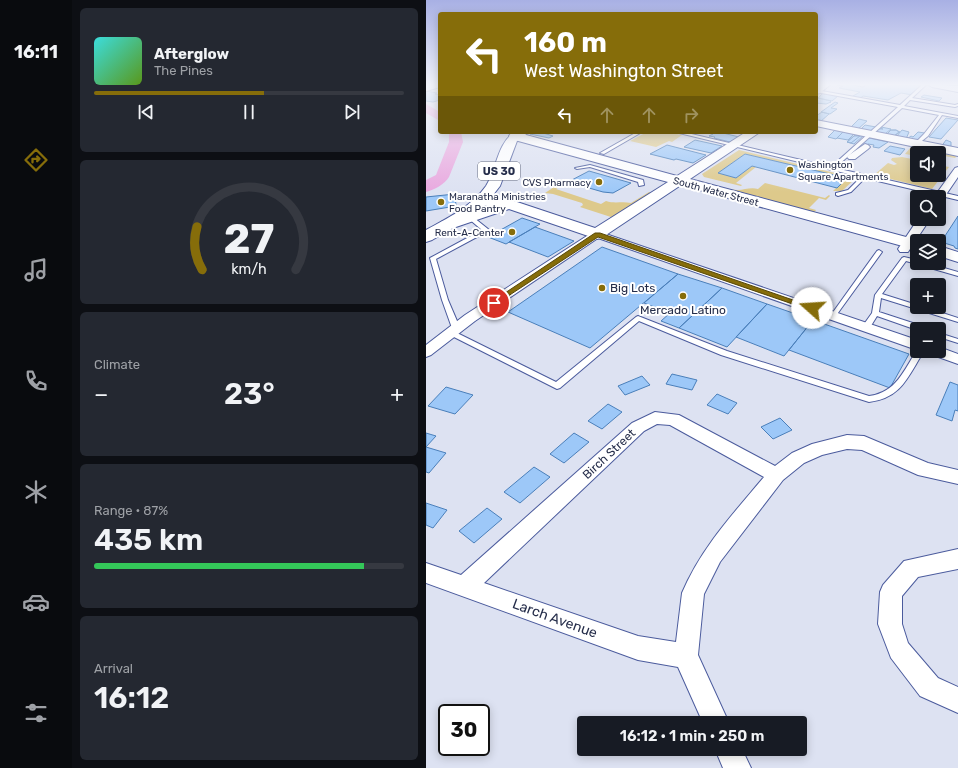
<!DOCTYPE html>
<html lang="en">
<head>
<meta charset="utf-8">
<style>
	body { margin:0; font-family:Rubik,sans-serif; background:#242831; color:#f1f3f6; height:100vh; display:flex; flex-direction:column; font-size:15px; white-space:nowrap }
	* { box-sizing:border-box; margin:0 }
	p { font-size:13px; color:#9ea1a6 }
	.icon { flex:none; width:22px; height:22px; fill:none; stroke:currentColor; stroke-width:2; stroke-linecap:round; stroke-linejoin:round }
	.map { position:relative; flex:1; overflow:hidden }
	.side { display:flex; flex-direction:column; gap:8px; padding:8px; background:#0d0f14; width:354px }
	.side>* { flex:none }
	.top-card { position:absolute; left:12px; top:12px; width:380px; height:122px; border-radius:4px; box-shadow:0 2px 10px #0003; background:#866d0a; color:#fff; overflow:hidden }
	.controls { position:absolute; left:484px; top:146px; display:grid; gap:8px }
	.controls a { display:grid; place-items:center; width:36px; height:36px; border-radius:4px; background:#171b24; box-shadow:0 2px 10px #0003; font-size:20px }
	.speed { position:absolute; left:12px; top:704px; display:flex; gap:8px; font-size:20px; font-weight:700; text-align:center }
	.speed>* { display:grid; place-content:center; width:52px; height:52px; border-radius:50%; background:#171b24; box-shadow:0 2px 10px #0003; line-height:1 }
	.speed .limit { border:2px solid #111; border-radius:6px; background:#fff; color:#111 }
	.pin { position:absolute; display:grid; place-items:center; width:34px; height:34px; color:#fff; margin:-17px; border:2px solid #fff; border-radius:50%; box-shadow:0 1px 4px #0007 }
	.me { position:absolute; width:44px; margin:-22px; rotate:289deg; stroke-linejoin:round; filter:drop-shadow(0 0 3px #0008) }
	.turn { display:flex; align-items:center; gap:14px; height:84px; padding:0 20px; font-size:18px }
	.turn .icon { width:52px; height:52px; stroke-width:2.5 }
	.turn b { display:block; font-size:28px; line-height:34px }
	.lanes { display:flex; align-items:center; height:38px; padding:0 20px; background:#0003; justify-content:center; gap:20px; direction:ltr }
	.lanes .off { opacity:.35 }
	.big { font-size:30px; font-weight:600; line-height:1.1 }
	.side .widget { flex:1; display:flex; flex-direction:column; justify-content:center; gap:6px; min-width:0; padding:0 14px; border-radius:6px; background:#242831 }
	.side .dial { align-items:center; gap:0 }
	.dial svg { height:104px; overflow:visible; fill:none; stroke:#363941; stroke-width:7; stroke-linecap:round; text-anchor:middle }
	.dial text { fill:#f1f3f6; stroke:none }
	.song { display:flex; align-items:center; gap:12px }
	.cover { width:48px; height:48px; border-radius:6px; background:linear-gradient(135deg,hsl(180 70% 55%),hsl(90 70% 35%)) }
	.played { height:4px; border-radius:2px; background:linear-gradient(90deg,#866d0a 55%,#363941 55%) }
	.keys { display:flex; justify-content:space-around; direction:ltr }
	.heat { display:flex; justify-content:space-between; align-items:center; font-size:22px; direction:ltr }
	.charge { height:6px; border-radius:3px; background:linear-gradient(90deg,#34c759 87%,#363941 0) }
	.trip { position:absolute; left:151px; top:716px; width:230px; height:40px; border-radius:4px; background:#171b24; box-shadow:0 2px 10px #0003; font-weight:600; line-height:40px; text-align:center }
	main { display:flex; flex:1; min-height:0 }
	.tab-bar { display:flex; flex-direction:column; width:72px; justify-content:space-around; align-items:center; background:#090b0e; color:#9ea1a6 }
	.tab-bar .icon { width:28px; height:28px }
	.tab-bar .on { color:#866d0a }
	.tab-bar b { font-size:18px; color:#f1f3f6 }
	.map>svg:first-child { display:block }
	.green { fill:#ddc98b }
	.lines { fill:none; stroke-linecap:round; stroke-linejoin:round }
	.river { fill:#e9a9df; fill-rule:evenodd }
	.building { fill:#9dc8f8; stroke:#4a7fba }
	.lane-casing { stroke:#4b5b9d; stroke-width:2 }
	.street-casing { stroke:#4b5b9d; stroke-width:2 }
	.secondary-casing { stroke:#4b5b9d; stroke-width:2 }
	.primary-casing { stroke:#4b5b9d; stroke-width:2 }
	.highway-casing { stroke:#4b5b9d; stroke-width:2 }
	.lane { fill:#fff; fill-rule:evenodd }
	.street { fill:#fff; fill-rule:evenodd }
	.secondary { fill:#fff; fill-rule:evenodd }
	.primary { fill:#fff; fill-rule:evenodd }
	.highway { fill:#fff; fill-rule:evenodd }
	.route { fill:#866d0a; stroke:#574706 }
	.poi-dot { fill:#866d0a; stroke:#fff; stroke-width:1.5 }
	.labels { text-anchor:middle; stroke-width:4; stroke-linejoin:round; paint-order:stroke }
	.far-poi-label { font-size:10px; fill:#252d4a; stroke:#fff; text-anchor:start }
	.far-street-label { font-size:10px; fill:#252d4a; stroke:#fff }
	.shield { fill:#fff; stroke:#666c80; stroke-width:1 }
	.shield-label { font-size:11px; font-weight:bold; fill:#252d4a }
	.poi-label { font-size:12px; fill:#252d4a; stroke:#fff; text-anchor:start }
	.street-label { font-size:12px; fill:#252d4a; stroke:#fff }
	.near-street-label { font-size:14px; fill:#252d4a; stroke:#fff }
</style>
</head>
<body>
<main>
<nav class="tab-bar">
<b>16:11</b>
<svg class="icon on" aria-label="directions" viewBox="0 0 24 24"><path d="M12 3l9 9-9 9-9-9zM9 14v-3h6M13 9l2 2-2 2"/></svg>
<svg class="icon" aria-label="music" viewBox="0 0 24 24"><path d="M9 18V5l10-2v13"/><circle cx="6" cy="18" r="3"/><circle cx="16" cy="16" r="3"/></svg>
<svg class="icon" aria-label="phone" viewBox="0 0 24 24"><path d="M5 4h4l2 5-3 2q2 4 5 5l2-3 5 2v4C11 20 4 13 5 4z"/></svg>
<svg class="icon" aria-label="climate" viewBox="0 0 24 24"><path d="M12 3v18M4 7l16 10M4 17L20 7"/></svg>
<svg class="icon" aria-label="car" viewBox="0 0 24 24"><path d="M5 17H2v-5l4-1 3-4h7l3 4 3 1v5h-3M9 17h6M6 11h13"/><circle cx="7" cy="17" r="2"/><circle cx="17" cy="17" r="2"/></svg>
<svg class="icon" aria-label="filters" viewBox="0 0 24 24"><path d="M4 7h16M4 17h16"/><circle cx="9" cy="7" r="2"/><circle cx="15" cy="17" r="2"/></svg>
</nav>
<section class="side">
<div class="widget">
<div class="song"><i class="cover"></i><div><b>Afterglow</b><p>The Pines</p></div></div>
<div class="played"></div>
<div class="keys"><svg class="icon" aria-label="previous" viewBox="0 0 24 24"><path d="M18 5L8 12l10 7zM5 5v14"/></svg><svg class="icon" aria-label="pause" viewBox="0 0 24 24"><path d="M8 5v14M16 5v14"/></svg><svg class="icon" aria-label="next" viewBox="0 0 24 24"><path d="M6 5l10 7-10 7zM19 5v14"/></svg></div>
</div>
<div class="widget dial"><svg viewBox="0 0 100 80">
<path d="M14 69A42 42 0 1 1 86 69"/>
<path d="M14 69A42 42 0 0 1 10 36" stroke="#866d0a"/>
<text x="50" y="56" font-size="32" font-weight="700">27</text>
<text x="50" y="72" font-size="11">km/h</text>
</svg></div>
<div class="widget"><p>Climate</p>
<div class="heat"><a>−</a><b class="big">23°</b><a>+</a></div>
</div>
<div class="widget"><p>Range · 87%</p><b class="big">435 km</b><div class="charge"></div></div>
<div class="widget"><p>Arrival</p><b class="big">16:12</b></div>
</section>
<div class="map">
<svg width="532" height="768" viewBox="0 0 532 768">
	<rect width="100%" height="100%" fill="#dde2f2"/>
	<!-- green -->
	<path class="green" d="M221 132H241L256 135 246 142 243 141 230 147 204 141Z
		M485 147 531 156 529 158 513 155V153H491V156L479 154Z
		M313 150 430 178 416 191H407L420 178 319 154 292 173 310 178 326 166 330 167 310 183 316 185 315 186 278 177 276 174Z
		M476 157 491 160V175H513V165L523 167 506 189 448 175 462 163 468 165 471 164 465 160 466 158Z
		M271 180C284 183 297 189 311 190 319 190 324 187 332 189L339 183 399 198 403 195 404 196 400 200 393 198 383 208 390 210 387 214 267 182Z
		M128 187H133L130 189 175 204 180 201C189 204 196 201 205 203L223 192 227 193 188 218 154 207 157 205 156 203 127 194 119 193Z"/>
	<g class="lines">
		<!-- river -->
		<path class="river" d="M0 104 14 112V121L0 113Z
			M23 132H35L37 142 23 177C19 184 8 190 0 192V180L10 175 23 142Z"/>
	</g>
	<!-- building -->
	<path class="building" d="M422 84 437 87 441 84 497 85 487 95 475 93 462 100 437 96 433 99 427 96 434 92 413 88 417 86 411 85Z
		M0 91 11 93 9 94 14 95V100L7 102 0 101Z
		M397 93 412 96 406 101 392 98Z
		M498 95 516 98 513 101 495 97Z
		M392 98 405 101 404 102H405L400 104 390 103V100Z
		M409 102 412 103 405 108 411 109 404 114 395 112Z
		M396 112 403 114 394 122 390 121V116Z
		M520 118 532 120 515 139 503 137Z
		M433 119 441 121 432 129 424 128Z
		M439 125 450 127 444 132 434 130Z
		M455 127 465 129 459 134 449 133 453 129H457L454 128Z
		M409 130 417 132 410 139 402 137Z
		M465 130H470L473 132 468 136 460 135Z
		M465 130H470L474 132 468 136 460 135Z
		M476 130 483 132 480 139 470 137Z
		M109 132H114L127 136 123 138 104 134Z
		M293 132 313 137 304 142 288 138 289 137 283 136 287 134 281 133Z
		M417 132 428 134 422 140 411 138Z
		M492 132 499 133 491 141 481 139 485 136 487 137Z
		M429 135 434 136 425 143 421 142Z
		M428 136H437L428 144 421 142Z
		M443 138 462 142 453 148 447 147 448 145 442 144 441 147 434 145Z
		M269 140 296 146 285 153 258 147Z
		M520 140 525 142V149L515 147Z
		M241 145 280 155 267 163 250 159 248 160 224 154Z
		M464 146 479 149 474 155 458 151Z
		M319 154 421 178 411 188 326 166 310 178 292 173Z
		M163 171 205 183 187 193 177 192 142 182Z
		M29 194 30 206 0 211V197Z
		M532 216V249L529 248 528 246 515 242Z
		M96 218 114 224 80 244 62 237Z
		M109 227 148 241 122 257 83 242Z
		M176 247 252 274 164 348 82 312Z
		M252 274 296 288 253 328 235 321 244 313 218 303Z
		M296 288 341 304 301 347 253 328Z
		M341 304 387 320 358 356 310 337Z
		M387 320 483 354 464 388 363 350Z
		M246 374 271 380 266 390 240 384Z
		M216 376 224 385 199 395 192 386Z
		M524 382 532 385V411L529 410 526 421 510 415Z
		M20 387 47 395 29 414 2 406Z
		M291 394 311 403 302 414 281 405Z
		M182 404 196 412 176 429 162 421Z
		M354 418 366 430 347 439 335 427Z
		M0 433 10 436 0 447Z
		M148 433 163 442 138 463 124 454Z
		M0 447 20 453 3 473 0 472Z
		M108 467 124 477 94 503 78 492Z
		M0 503 21 510 7 528 0 525Z
		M61 508 76 519 48 543 33 531Z"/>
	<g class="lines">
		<!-- lane casing -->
		<g class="lane-casing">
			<path id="lane" d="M497 84H501L486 98 529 105 532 104V106L529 107 484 100 478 106 532 116V118L516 115 502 136 491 145 489 144V143L498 134 513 115 476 108 409 168 532 196V200L439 178 425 192 412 196 410 195V193L422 190 435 177 249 132H257L405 167 472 107 390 92V90L474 105Z
				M211 132H216L178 154 174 153Z
				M164 165 217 180 218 185 213 186 212 182 164 167 151 169 149 168Z
				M43 217H47L62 229V231L10 259 22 300 34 328 30 330 26 328 16 300 4 258 56 230 43 219Z
				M453 250 456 252 409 317H405L404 316 405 315 451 251Z
				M478 257 491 260V263H501L532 272V276L480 261 456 294 491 305V307H498L532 318V322L455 298 453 312 499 327 500 329 491 330 451 316 443 329H437L436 327 446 313 449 295 476 258Z
				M212 316 301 351 443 396C470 393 478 370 491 350V351H498C482 376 476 398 443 402L295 355 213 321 134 388 131 389 20 333 21 331H27L130 382 210 317Z
				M513 333 532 339V343L513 337Z"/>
		</g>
		<!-- street casing -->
		<g class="street-casing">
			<path id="street" d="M439 144 442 145 444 147 442 149 429 159H423L421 157 423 155Z
				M532 167V177L517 199 513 200V197H508L529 168Z
				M492 219H504L482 252H474L472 249Z
				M171 231 491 340V350L172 238 49 321 5 355 0 357V345L39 315 167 232Z
				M513 347 532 354V364L504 354 501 351H513Z
				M229 412 253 415 349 466 366 453 386 444 421 435 438 436 502 463 532 470V484L492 475 436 450 421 449 396 455 378 463 357 480 294 562 278 594 272 655 303 723H277L252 667 212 660 0 583V563L35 575 206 423ZM231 424 244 425 338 477C307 514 275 548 256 593L250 642 212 636 58 583 218 431Z
				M532 549V569L492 577 476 596V624L482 643 512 678 532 687V713L494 696 465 658 452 624 454 592 457 585 478 561Z
				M289 749H316L325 768H297Z"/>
		</g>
		<!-- secondary casing -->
		<g class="secondary-casing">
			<path id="secondary" d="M393 84H405L394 93 390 94V86Z
				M89 132 251 176 320 132H334L264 179 495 241H491V250L255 185 177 237 171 239 83 209 27 228 21 230 15 228 13 225 15 222 63 206 50 204 48 201 50 198 55 197 88 201 169 228 242 182 85 139 83 136 85 133Z
				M513 246 532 252V262L513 256Z"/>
		</g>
		<!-- primary casing -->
		<g class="primary-casing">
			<path id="primary" d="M501 84 532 86V92L506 87Z
				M390 120 532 148V156L390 126Z"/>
		</g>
		<!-- highway casing -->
		<g class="highway-casing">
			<path id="highway" d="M14 84V87L0 91V85Z
				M89 132H103L91 141 74 186 60 204 42 219 6 240 0 242V230C22 218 45 207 60 186 71 169 71 143 89 132Z"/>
		</g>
		<!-- lane -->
		<use href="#lane" class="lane"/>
		<!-- street -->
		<use href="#street" class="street"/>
		<!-- secondary -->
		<use href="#secondary" class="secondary"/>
		<!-- primary -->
		<use href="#primary" class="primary"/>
		<!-- highway -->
		<use href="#highway" class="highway"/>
	</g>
	<!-- sky -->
	<linearGradient id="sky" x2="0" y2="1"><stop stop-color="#a8b0e4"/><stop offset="0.44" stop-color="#f0f2f9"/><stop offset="1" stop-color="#f0f2f9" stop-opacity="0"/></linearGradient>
	<rect width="532" height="192" fill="url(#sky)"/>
	<!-- route -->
	<path class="route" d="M169 233H174L390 308 389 310H384L172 237 70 304 68 305 64 303Z"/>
	<!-- markers -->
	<g class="poi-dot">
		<circle cx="364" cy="170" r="4"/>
		<circle cx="173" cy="182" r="4"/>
		<circle cx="15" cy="202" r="4"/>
		<circle cx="86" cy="232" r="4"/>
		<circle cx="176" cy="288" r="4"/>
		<circle cx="257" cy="296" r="4"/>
	</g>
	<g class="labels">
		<!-- far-poi labels -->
		<g class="far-poi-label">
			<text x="372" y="168">Washington<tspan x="372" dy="12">Square Apartments</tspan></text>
			<text x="165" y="186" text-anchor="end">CVS Pharmacy</text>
			<text x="23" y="200">Maranatha Ministries<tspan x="23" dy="12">Food Pantry</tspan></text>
			<text x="78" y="236" text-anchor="end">Rent-A-Center</text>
		</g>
		<!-- far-street labels -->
		<g class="far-street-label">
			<text transform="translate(290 191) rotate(15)" y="4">South Water Street</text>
		</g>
		<!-- shield labels -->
		<rect class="shield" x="52" y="162" width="42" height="18" rx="3"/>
		<g class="shield-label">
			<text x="73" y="175">US 30</text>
		</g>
		<!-- poi labels -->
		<g class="poi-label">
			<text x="184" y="292">Big Lots</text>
			<text x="257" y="314" text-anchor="middle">Mercado Latino</text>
		</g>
		<!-- street labels -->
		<g class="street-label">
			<text transform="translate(183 454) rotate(-43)" y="4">Birch Street</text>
		</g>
		<!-- near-street labels -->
		<g class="near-street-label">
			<text transform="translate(129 618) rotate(20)" y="5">Larch Avenue</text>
		</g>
	</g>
</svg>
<div class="controls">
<a><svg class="icon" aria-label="sound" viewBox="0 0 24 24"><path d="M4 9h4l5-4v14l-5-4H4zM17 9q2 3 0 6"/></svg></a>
<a><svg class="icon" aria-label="search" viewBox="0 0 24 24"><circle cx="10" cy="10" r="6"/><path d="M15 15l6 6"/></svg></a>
<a><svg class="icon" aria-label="layers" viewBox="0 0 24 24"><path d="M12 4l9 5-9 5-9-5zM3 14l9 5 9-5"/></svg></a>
<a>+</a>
<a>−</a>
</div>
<div class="speed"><div class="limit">30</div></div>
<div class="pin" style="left:68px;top:303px;background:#d93025"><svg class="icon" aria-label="arrive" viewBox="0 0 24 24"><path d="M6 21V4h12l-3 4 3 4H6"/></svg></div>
<svg class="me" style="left:386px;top:308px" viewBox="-20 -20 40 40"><circle r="19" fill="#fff"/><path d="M0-13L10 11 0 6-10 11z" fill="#866d0a"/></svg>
<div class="trip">16:12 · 1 min · 250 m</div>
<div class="top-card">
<div class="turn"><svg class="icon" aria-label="left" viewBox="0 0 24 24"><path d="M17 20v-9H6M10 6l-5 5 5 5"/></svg><div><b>160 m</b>West Washington Street</div></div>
<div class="lanes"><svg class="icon" aria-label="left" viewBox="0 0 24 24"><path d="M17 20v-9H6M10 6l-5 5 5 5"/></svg><svg class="icon off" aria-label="ahead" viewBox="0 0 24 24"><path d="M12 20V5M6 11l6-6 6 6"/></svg><svg class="icon off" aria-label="ahead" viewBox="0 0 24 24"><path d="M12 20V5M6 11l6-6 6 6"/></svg><svg class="icon off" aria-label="right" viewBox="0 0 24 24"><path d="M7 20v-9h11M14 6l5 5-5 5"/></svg></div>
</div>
</div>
</main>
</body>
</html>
